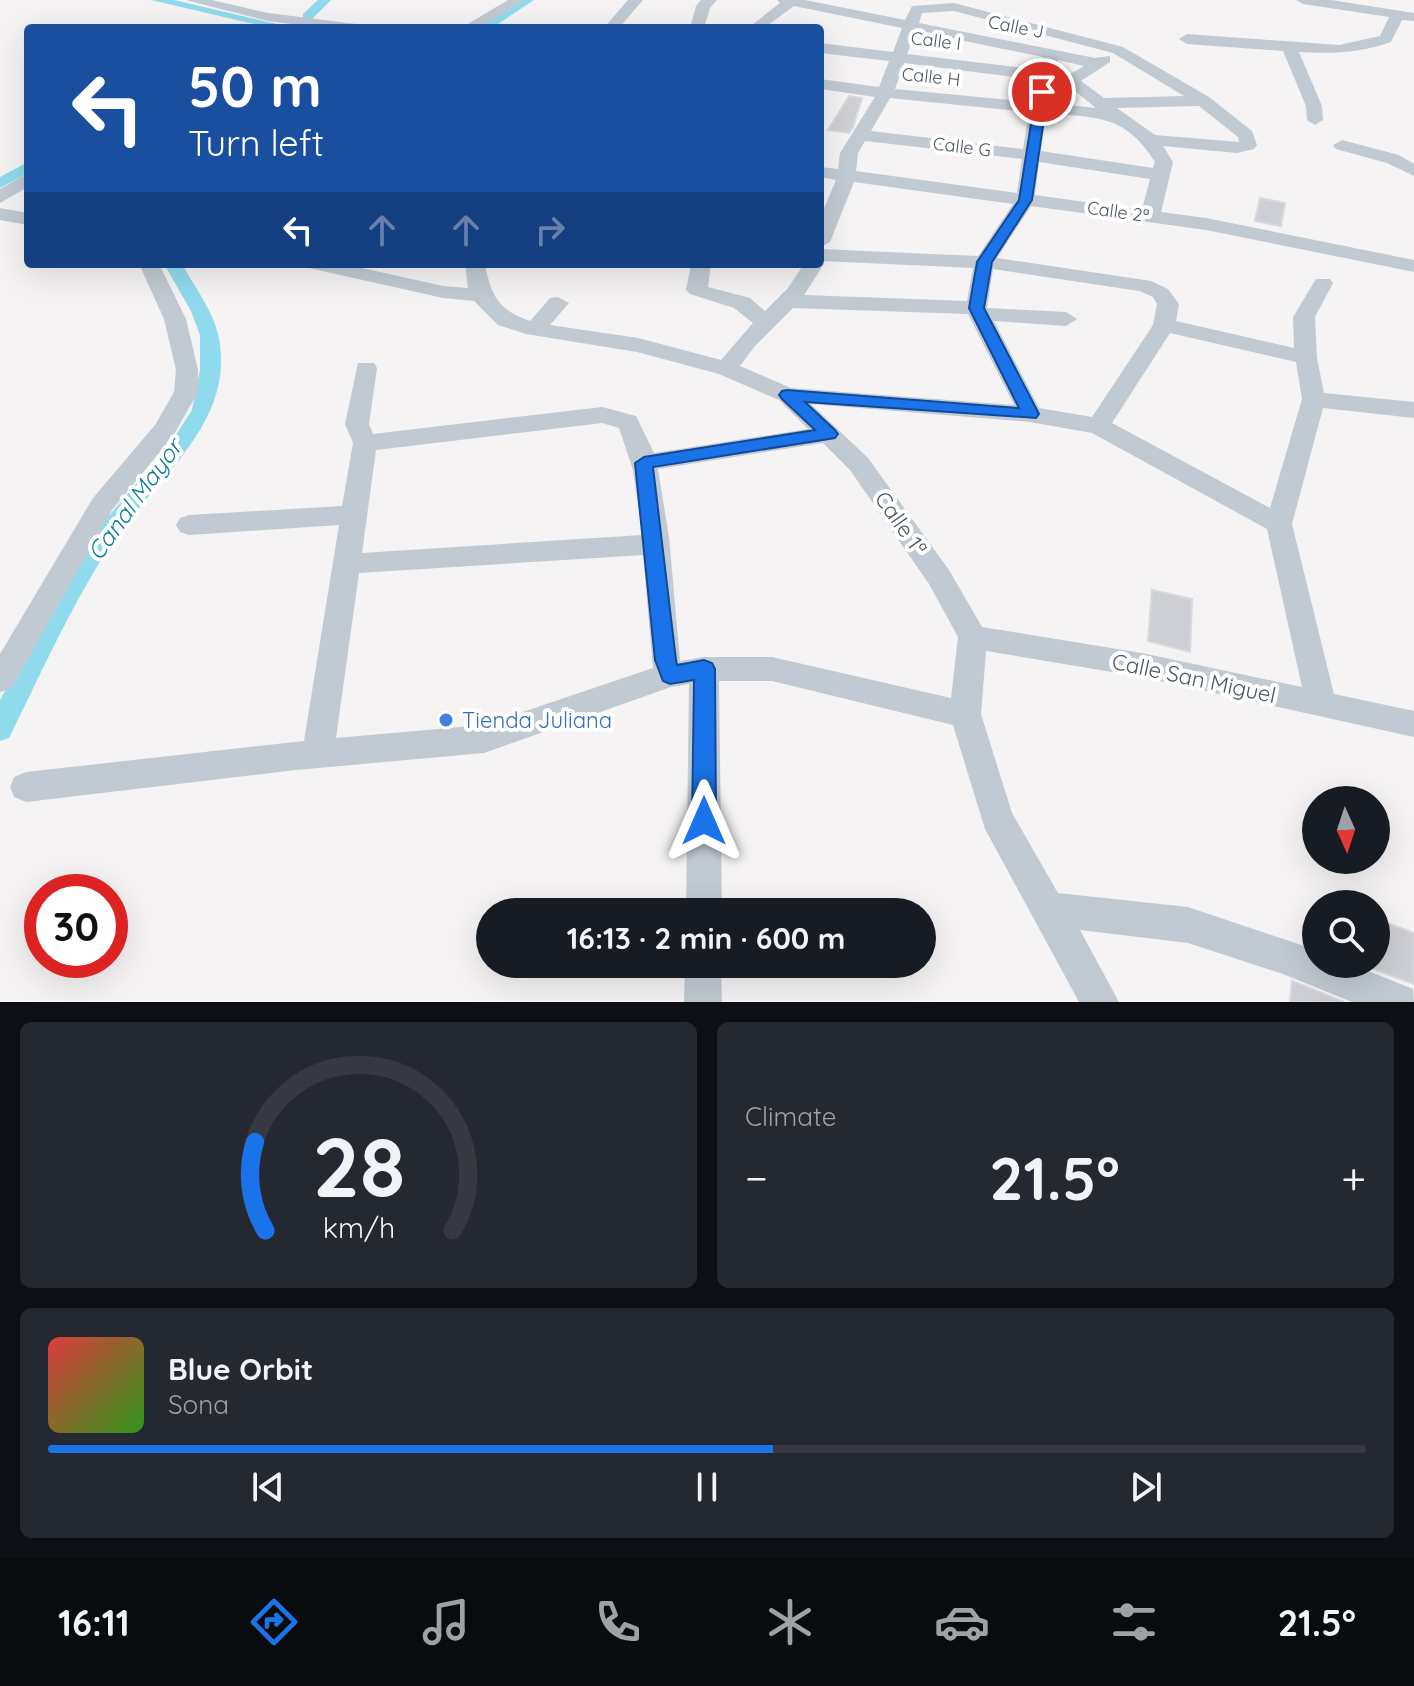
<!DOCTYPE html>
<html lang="en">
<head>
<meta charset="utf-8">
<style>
	body { margin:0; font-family:Quicksand,sans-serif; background:#242831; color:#f1f3f6; height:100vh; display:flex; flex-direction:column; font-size:30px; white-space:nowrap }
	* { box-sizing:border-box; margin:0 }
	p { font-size:26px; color:#9ea1a6 }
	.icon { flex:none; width:44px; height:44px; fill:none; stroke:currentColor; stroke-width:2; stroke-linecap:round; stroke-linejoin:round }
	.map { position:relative; height:1002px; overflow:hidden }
	.drawer { display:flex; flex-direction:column; gap:20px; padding:20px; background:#0d0f14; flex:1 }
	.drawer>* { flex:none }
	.banner { position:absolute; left:24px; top:24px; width:800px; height:244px; border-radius:8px; box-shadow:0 8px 32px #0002; background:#1a4fa0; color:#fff; overflow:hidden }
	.needle { width:52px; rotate:177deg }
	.tools { position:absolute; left:1302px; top:786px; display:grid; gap:16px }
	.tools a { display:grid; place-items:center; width:88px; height:88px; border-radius:50%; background:#171b24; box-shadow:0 8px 32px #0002; font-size:40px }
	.speed { position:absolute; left:24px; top:874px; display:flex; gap:16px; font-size:40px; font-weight:700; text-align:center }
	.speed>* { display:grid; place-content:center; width:104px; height:104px; border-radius:50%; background:#171b24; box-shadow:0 8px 32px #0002; line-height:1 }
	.speed .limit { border:12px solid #d22; background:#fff; color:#111 }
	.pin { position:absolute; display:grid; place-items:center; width:68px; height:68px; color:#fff; margin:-34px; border:4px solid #fff; border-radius:50%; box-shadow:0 2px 8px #0007 }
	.me { position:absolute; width:88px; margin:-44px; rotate:0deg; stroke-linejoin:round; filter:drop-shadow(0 0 6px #0008) }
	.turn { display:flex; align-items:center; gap:28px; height:168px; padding:0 32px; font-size:36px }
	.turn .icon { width:104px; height:104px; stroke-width:2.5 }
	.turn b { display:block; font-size:56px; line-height:68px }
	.lanes { display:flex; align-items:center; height:76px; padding:0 32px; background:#0003; justify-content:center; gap:40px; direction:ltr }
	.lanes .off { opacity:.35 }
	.big { font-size:60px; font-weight:700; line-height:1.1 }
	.drawer .widget { flex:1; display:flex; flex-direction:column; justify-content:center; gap:12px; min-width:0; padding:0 28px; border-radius:12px; background:#242831 }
	.drawer .dial { align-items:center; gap:0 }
	.dial svg { height:208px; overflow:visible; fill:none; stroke:#363941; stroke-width:7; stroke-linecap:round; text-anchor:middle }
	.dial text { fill:#f1f3f6; stroke:none }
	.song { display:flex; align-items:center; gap:24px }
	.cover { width:96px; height:96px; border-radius:12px; background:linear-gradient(135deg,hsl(0 70% 55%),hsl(110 70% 35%)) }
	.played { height:8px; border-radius:4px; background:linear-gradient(90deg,#1a73e8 55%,#363941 55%) }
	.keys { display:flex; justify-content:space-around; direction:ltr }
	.heat { display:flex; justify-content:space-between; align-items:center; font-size:44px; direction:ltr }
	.drawer .tiles { flex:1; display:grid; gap:20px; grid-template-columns:1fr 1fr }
	.widget:last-child { grid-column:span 2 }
	.trip { position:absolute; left:476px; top:898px; width:460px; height:80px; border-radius:40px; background:#171b24; box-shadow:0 8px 32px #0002; font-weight:700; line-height:80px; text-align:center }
	.dock { display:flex; height:128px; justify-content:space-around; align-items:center; background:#090b0e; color:#9ea1a6 }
	.dock .icon { width:56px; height:56px }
	.dock .active { color:#1a73e8 }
	.dock b { font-size:36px; color:#f1f3f6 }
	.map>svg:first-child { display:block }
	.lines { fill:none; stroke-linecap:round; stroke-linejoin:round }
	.canal { fill:#90daee; fill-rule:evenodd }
	.building { fill:#cdcfd5; stroke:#d7d9de; stroke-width:2 }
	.minor { fill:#c1cad2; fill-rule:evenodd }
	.route { fill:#1a73e8; stroke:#114b97; stroke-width:2 }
	.shop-dot { fill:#3f7fe0; stroke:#fff; stroke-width:3 }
	.labels { text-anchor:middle; stroke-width:8; stroke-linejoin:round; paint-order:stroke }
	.far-street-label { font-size:18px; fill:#4a5661; stroke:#fff }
	.street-label { font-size:22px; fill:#4a5661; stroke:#fff }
	.shop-label { font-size:22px; fill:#366cbe; stroke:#fff; text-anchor:start }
	.water-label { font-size:24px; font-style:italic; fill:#0c7c9b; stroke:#fff }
</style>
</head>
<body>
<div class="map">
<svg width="1414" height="1002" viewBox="0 0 1414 1002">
	<rect width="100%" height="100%" fill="#f5f3f3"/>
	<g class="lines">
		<!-- canal -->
		<path class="canal" d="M151 0H174L294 28H271Z
			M318 0H331L311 20H303V14Z
			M520 0H534L492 28H477Z
			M28 162V173L0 188V177Z
			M164 264H182C194 286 212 309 218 334 239 424 150 482 108 549 70 608 40 675 9 738L0 741V700L92 536 172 441 192 410 200 370V335L191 311Z"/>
	</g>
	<!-- building -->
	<path class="building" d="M849 96 862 98 853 127 849 133 828 130Z
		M1260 198 1285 203 1281 226 1255 221Z
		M1152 590 1192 599 1190 652 1148 641Z
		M1376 919 1414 933V984L1373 969V964H1376Z
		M1292 981 1344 1002H1290Z"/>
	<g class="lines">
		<!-- minor -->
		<path class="minor" d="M186 0H212L268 13 356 24 363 28H321L268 21Z
			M508 0H525L479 28H461Z
			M628 0H643L619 28H604Z
			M701 0H717L710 8 704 28H690L696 6Z
			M777 0H805L905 20 912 6 954 3 1123 47 1209 97 1252 131 1257 145 1254 149 1237 153 1163 146 1173 162 1161 212 1206 218 1414 260V272L1206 230 1031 206 997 258 1151 281 1168 289 1179 304 1176 321 1294 348 1293 317 1316 279H1330L1333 283 1315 317 1317 358 1324 393 1414 402V418L1323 408 1292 524 1334 694 1414 711V737L1142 677 986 651 981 714 1012 813 1058 893 1188 907 1316 950V964H1351L1413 989 1414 1002H1352L1283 974 1188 943 1080 930 1119 1002H1079L985 829 953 725 772 681H719L722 912H686L689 684 671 687 484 753 296 770 26 802 14 797 10 787 14 777 26 772 304 741 339 525 189 535 180 532 176 525 180 518 189 515 342 506 353 443 345 424 358 363H374L377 368 369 424 373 434 602 407 636 416 654 453 808 429 779 400 719 374 637 352 526 334 498 325 474 301 443 298 309 268 306 264H344L443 286 468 288 465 264H485C491 295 498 310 530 321L550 298 558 297 569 303 550 325 638 338 721 360 753 323 734 308 690 294 686 290 691 264H711L708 287 750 298 765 311 788 288 804 264H820V249L978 256 1013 204 854 182 830 242 820 248V218L836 180 820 177V167L838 169 840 153 875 97 820 89V79L879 87 889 61 820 53V43L893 52 902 28 794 6 764 28H748L780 3ZM954 11 1113 53 1184 96 1104 98 1081 81 1110 62V56L1095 58 919 23 922 13ZM916 31 1043 57 1040 70 907 54ZM1058 60 1084 66 1067 76 1065 83 1096 108 1048 103ZM904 63 1037 80 1031 102 895 89ZM890 98 1029 112 1023 149 871 131ZM1199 106 1238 137 1239 142 1155 135 1117 108ZM1046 113C1097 118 1125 114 1155 162L1153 168 1041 151ZM865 141 1022 159 1017 193 856 171 858 153ZM1039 162 1150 179 1142 210 1035 195ZM822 261 973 268 967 301 804 295 824 264ZM993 269 1139 291 1153 297 1157 304 1153 325 1092 417 1039 408 994 321 1066 326 1077 319 1066 312 987 308ZM793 308 968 314 1014 405 791 388 740 366 755 346ZM1170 333 1296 362 1302 399 1270 508 1112 423ZM811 404 1030 422 1092 433 1267 529 1302 687 1142 653 982 627 949 570 868 458ZM602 423 619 428 633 470 642 535 362 553 376 450ZM823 443 850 470 929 584 958 637 951 698 772 657H704L680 661 669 537 658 469ZM643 555 653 668 484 725 336 738 359 573Z
			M1296 0H1331L1414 13V21L1402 20 1391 42C1359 53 1333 54 1299 52L1322 106 1323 120 1315 125 1307 120 1306 106 1283 51 1187 44 1179 39 1187 34 1339 45 1380 36 1389 17 1303 4Z
			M1342 140 1399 155 1414 164V176L1387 163 1336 149 1333 145Z
			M28 173V187L0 203V189Z
			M0 208 28 213V225L0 220Z
			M139 264H159L186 319 198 370V392L173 436 112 510 11 689 0 692V654L93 498 155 425 174 392 176 370 164 319Z
			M685 964H721L722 1002H684Z"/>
	</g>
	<!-- route -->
	<path class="route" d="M1042 89 1048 92 1032 200 992 262 984 308 1039 414 1036 418 805 402 835 430 838 434 835 438 653 467 676 660 677 665 704 660 712 663 715 669 716 821 712 828 704 832 695 828 692 821 694 680 670 684 663 681 655 660 635 463 644 457 815 430 782 399 779 395 782 391 787 390 1019 408 969 308 977 262 1019 200 1036 92Z"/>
	<!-- markers -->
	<circle class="shop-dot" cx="446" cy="720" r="8"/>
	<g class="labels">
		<!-- far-street labels -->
		<g class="far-street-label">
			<text transform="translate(1016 27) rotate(11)" y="6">Calle J</text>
			<text transform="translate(936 41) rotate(7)" y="6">Calle I</text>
			<text transform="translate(931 77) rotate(6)" y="6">Calle H</text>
			<text transform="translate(962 147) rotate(7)" y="6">Calle G</text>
			<text transform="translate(1118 212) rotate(8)" y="6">Calle 2ª</text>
		</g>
		<!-- street labels -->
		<g class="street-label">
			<text transform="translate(901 523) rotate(55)" y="8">Calle 1ª</text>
			<text transform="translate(1194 678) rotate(12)" y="8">Calle San Miguel</text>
		</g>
		<!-- shop labels -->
		<g class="shop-label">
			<text x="462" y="728">Tienda Juliana</text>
		</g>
		<!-- water labels -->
		<g class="water-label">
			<text transform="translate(135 500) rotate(-54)" y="8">Canal Mayor</text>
		</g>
	</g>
</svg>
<div class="tools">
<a><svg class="needle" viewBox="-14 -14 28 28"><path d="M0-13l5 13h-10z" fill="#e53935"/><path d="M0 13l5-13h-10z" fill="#9ea1a6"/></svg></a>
<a><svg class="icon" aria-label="search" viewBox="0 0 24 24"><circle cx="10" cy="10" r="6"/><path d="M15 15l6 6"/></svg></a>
</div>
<div class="speed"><div class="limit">30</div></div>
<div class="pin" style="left:1042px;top:92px;background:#d93025"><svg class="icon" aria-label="arrive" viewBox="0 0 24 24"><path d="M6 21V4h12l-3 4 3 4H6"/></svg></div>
<svg class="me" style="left:704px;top:821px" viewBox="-20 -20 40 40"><path d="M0-17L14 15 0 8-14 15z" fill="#1a73e8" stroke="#fff" stroke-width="4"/></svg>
<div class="trip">16:13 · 2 min · 600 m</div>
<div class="banner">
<div class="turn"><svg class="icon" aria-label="left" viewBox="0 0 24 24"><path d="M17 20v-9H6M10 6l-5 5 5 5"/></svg><div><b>50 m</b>Turn left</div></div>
<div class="lanes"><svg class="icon" aria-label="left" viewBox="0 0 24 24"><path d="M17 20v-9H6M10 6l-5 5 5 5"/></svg><svg class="icon off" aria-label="ahead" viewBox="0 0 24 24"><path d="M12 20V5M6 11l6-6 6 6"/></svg><svg class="icon off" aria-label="ahead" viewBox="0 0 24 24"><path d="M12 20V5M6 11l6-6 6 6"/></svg><svg class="icon off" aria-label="right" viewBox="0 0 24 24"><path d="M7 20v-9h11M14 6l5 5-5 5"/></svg></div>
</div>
</div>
<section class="drawer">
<div class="tiles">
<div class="widget dial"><svg viewBox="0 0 100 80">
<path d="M14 69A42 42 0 1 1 86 69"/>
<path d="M14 69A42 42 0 0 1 10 35" stroke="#1a73e8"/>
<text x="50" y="56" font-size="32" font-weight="700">28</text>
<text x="50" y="72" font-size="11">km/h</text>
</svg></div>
<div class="widget"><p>Climate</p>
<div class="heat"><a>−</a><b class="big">21.5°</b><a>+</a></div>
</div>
<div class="widget">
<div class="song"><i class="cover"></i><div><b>Blue Orbit</b><p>Sona</p></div></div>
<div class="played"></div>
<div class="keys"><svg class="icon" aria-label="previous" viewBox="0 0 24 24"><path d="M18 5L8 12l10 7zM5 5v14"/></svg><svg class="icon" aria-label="pause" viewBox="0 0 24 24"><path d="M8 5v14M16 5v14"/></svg><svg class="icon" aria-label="next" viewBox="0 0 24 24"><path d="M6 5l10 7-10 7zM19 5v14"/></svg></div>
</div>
</div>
</section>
<nav class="dock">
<b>16:11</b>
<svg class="icon active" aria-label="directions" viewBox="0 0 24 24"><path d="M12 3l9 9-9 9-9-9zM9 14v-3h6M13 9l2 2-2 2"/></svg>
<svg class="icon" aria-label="music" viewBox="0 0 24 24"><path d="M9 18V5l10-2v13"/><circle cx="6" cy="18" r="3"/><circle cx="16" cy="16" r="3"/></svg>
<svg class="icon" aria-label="phone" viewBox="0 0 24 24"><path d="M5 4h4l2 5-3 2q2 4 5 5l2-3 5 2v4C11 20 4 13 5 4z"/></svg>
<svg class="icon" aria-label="climate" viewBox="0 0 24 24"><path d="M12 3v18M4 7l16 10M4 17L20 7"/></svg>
<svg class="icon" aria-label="car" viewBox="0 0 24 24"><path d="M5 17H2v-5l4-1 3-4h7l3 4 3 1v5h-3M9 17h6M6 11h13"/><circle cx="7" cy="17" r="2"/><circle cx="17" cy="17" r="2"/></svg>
<svg class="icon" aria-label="filters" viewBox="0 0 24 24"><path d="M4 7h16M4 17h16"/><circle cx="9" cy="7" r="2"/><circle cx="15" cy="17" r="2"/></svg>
<b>21.5°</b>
</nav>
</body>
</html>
